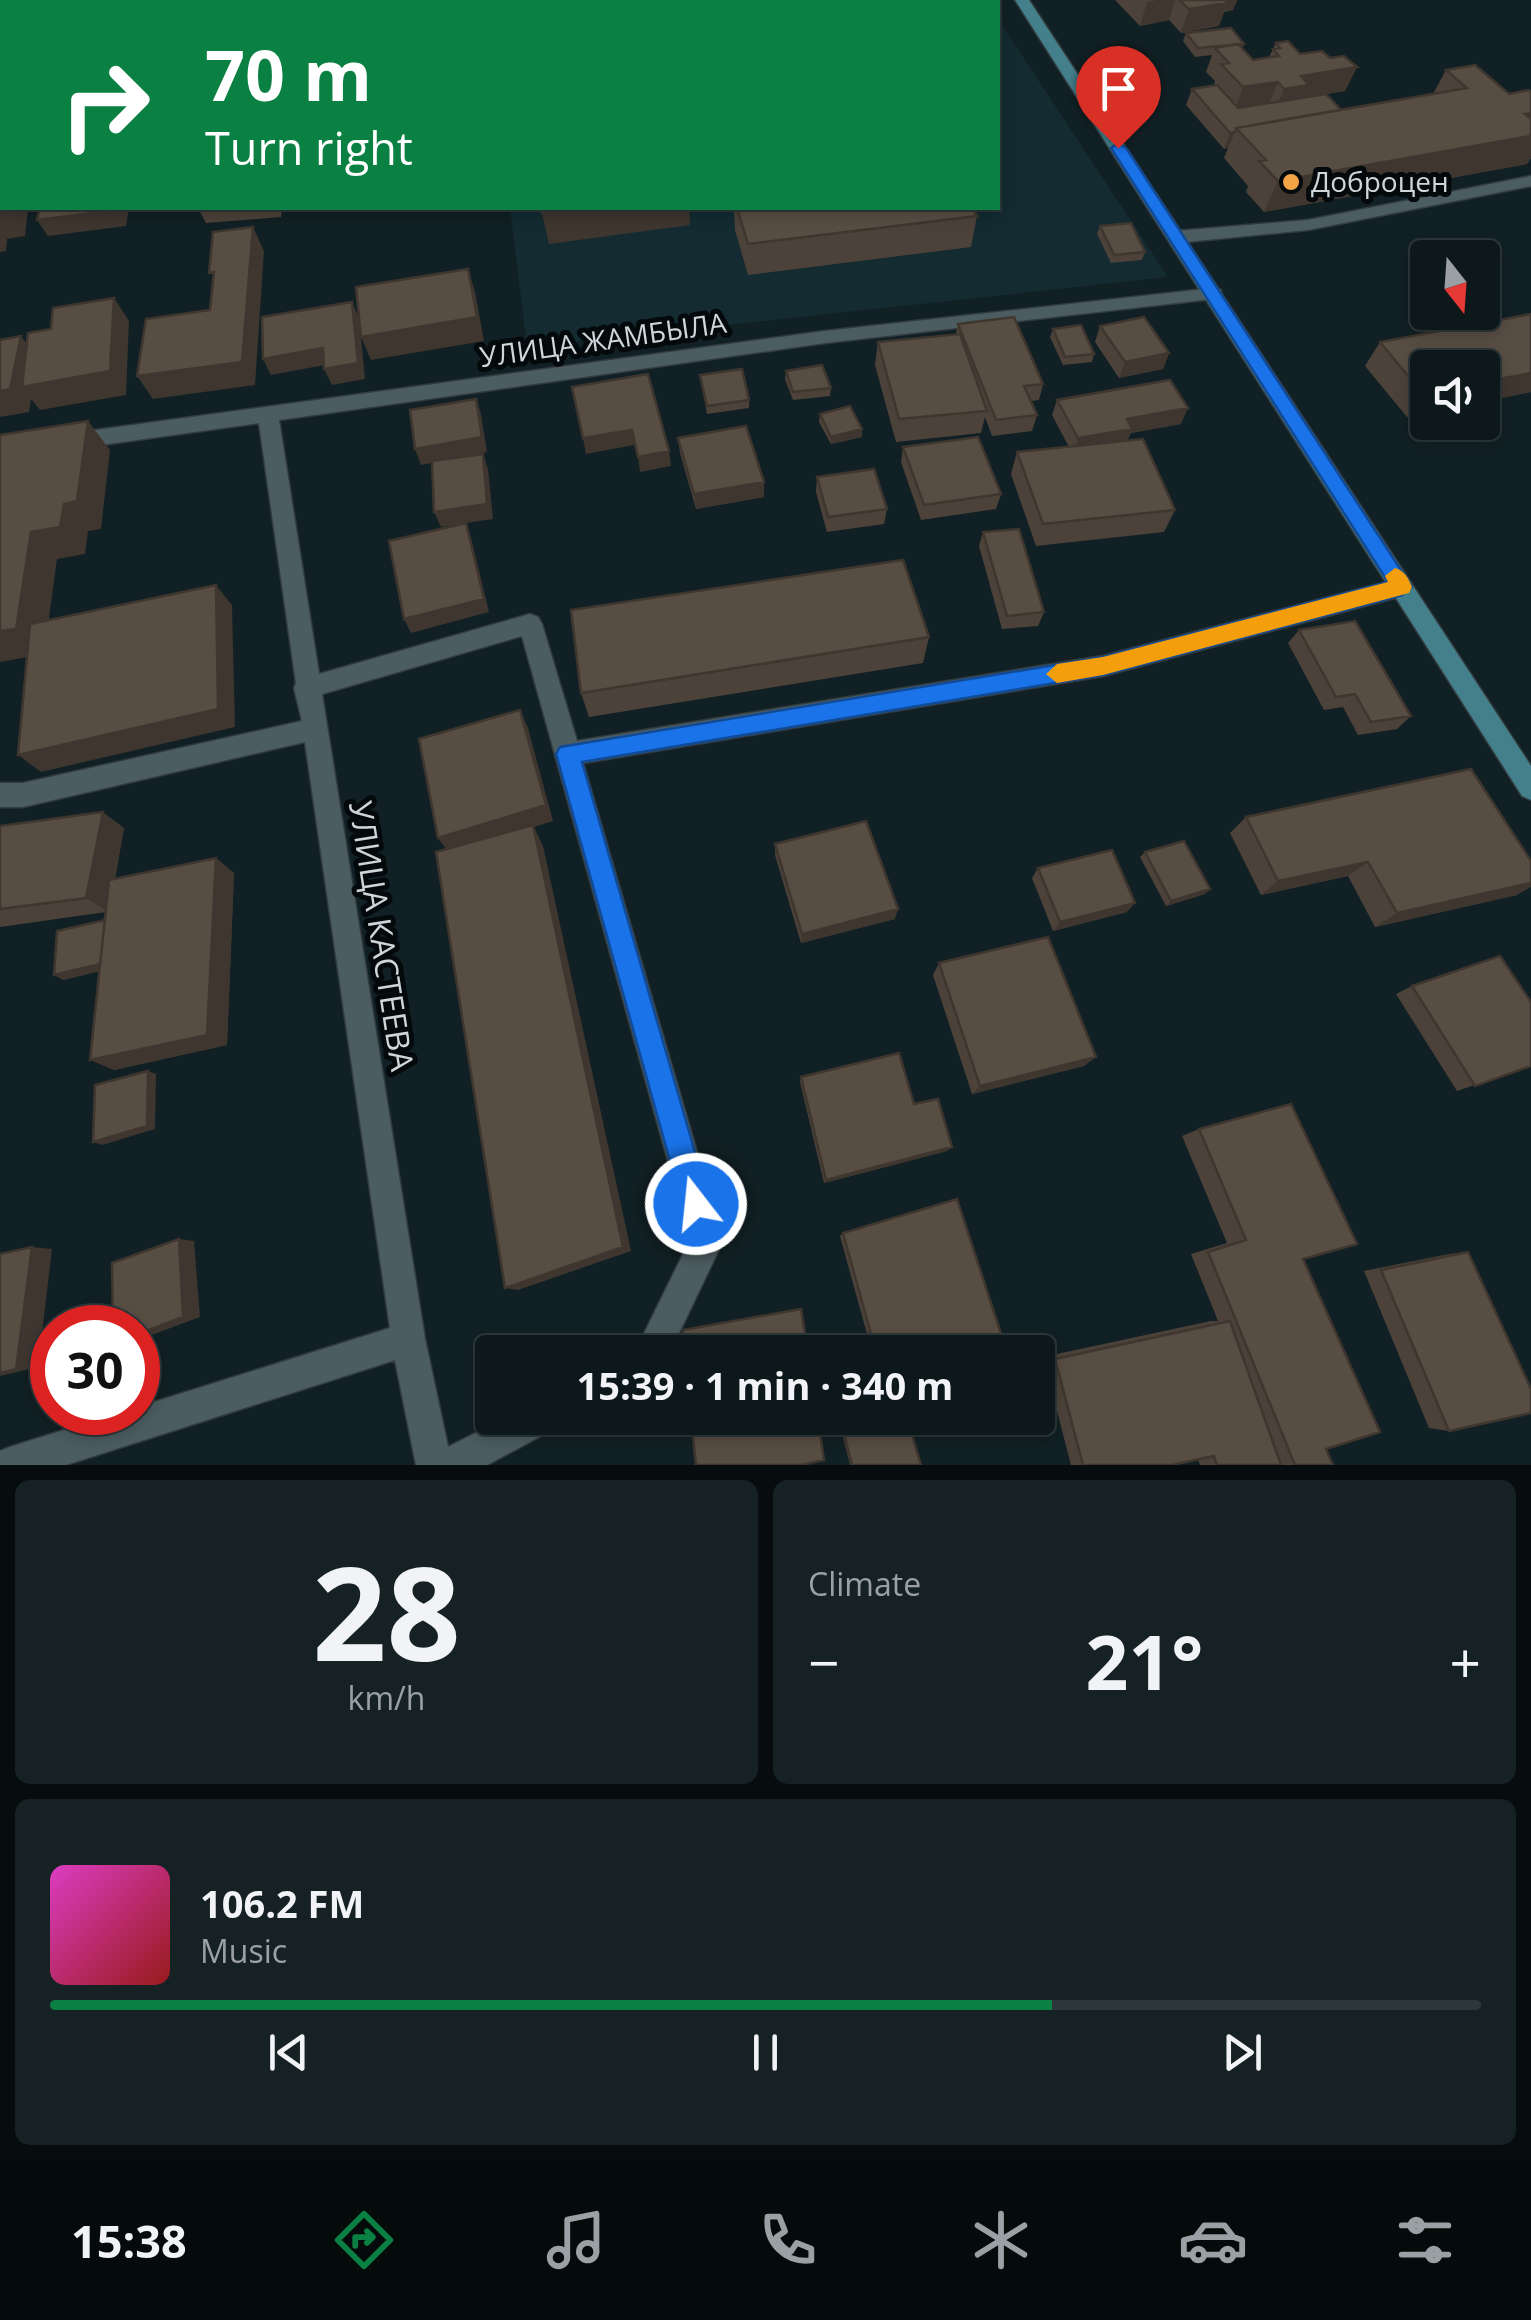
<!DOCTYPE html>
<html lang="en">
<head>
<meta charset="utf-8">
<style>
	body { margin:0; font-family:"Open Sans",sans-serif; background:#162124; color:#f1f3f6; height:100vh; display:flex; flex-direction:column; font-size:38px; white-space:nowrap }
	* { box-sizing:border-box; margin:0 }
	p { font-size:32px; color:#9aa0a3 }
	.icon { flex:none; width:55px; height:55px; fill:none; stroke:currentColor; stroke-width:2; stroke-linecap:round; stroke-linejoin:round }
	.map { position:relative; height:1465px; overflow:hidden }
	.side { display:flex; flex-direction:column; gap:15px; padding:15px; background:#070d0f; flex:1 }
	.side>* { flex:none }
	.banner { position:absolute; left:0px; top:0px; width:1000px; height:210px; box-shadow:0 5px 15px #0003,0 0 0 2px #2d373a; background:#0b8043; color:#fff; overflow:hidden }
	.needle { width:65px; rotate:163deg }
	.tools { position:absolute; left:1410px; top:240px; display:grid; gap:20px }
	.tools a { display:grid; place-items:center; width:90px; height:90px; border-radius:10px; background:#0d181b; box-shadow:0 5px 15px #0003,0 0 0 2px #2d373a; font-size:50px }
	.speed { position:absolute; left:30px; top:1305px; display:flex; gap:20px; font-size:50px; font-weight:700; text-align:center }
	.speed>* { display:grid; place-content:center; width:130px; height:130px; border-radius:50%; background:#0d181b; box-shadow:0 5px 15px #0003,0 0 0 2px #2d373a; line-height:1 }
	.speed .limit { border:15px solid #d22; background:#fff; color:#111 }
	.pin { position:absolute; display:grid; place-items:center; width:85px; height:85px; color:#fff; margin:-102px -42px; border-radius:50% 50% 50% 0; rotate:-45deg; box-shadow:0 0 10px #0007 }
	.pin .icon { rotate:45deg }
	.me { position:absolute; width:110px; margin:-55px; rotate:344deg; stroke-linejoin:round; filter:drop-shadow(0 0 8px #0008) }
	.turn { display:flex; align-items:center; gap:35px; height:210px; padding:0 40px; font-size:45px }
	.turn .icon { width:130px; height:130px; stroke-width:2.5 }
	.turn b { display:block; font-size:70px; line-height:85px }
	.big { font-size:75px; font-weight:700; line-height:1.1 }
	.side .card { flex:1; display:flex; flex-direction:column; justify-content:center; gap:15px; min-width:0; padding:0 35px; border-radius:15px; background:#162124 }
	.side .dial { align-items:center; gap:0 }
	.dial b { font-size:130px; line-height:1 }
	.song { display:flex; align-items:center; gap:30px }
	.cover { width:120px; height:120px; border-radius:15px; background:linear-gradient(135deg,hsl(310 70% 55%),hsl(0 70% 35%)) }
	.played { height:10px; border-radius:5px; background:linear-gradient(90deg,#0b8043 70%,#2d373a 70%) }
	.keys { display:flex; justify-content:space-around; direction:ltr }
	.heat { display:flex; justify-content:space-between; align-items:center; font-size:55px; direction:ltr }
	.side .tiles { flex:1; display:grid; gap:15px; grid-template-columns:1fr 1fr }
	.card:last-child { grid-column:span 2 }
	.trip { position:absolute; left:475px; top:1335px; width:580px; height:100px; border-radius:10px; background:#0d181b; box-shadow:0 5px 15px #0003,0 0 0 2px #2d373a; font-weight:700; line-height:100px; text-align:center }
	.menu { display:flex; height:160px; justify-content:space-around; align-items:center; background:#050a0b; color:#9aa0a3 }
	.menu .icon { width:70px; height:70px }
	.menu .selected { color:#0b8043 }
	.menu b { font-size:45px; color:#f1f3f6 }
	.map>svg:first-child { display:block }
	.built { fill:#132b31 }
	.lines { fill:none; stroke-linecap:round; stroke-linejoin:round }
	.minor-casing { stroke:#323b3e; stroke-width:3 }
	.secondary-casing { stroke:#323b3e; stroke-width:3 }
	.minor { fill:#4c5d61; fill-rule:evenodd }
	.secondary { fill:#447f8c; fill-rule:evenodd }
	.wall { fill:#4c423a }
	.shaded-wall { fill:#3e362f }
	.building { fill:#584d43; stroke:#3e362f; stroke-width:2.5 }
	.route { fill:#1a73e8; stroke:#114b97; stroke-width:2.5 }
	.slow { fill:#f59e0b }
	.poi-dot { fill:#f4a345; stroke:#04090b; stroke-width:4 }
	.labels { text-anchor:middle; stroke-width:10; stroke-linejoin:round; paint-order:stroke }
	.far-poi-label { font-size:28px; fill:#cdd6d9; stroke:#04090b; text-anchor:start }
	.far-street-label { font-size:28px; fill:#cdd6d9; stroke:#04090b }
	.street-label { font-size:32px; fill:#cdd6d9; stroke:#04090b }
</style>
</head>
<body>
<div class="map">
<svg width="1531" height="1465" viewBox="0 0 1531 1465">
	<rect width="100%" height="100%" fill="#112024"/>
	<!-- built -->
	<path class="built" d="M998 19 1168 277 527 347 510 208H998Z"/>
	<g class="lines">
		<!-- minor casing -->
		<g class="minor-casing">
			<path id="minor" d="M0 3H2V11H0Z
				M1531 176V186L1308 230 1176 243 1167 237 1176 231 1308 220Z
				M1214 288 1221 290V298L825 343 279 420 319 674 530 614 538 617 542 624 577 741 1103 656 1402 578 1413 587 1402 596 1103 676 583 763 723 1241 670 1352H635L690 1240 522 636 322 694 425 1339 448 1447 505 1418H557L552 1430 487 1465H416L395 1360 66 1465H0V1451L10 1447 121 1412H138V1407L390 1328 305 742 23 807H0V783H23L302 721 294 688 296 683 259 423 0 459V443L825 331Z"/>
		</g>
		<!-- secondary casing -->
		<g class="secondary-casing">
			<path id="secondary" d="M1015 0H1029L1531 766V800L1522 796Z"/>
		</g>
		<!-- minor -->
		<use href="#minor" class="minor"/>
		<!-- secondary -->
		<use href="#secondary" class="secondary"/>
	</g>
	<!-- wall -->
	<path class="wall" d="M889 0H963V2H890Z
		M1115 0H1237L1233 10 1224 12 1219 26 1181 33 1169 20 1140 26Z
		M0 9H2V83H0Z
		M1186 33 1244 44 1242 48 1253 60 1269 57 1276 43 1300 54 1330 58 1357 67 1345 91 1326 94 1341 110 1433 94 1446 70 1509 94 1531 92V158L1527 164 1264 212 1246 192 1248 186 1224 158 1228 148 1224 149 1186 105 1192 89 1214 85 1215 81 1206 72 1212 55 1195 57 1183 41Z
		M198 208H282L281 217 206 223Z
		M734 208H972L977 216 971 247 748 275 735 230Z
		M1100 226 1145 252 1142 260 1111 263 1097 234Z
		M1531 314V392L1482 402V368H1428V413L1407 417 1365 366 1380 342Z
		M958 324 1043 384 1039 400 1031 401 1037 415 1032 431 992 436 985 417 981 433 896 442 875 365 878 342 956 334Z
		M1100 326 1169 353 1163 369 1119 378 1095 342Z
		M1053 329 1094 354 1092 362 1063 365 1050 337Z
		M786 371 831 388 830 396 793 400 785 379Z
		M700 375 749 400V408L707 414Z
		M1057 400 1181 424 1131 433 1127 441 1175 510 1164 532 1036 546 1011 474 1017 452 1069 447 1052 415Z
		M820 414 862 429V437L831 444 819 422Z
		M678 438 764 482V497L696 509 680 453Z
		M903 447 1001 494 996 509 921 520 901 462Z
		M817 477 887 509 884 524 827 532 816 492Z
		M983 532 1044 612 1038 626 1002 629 979 546Z
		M1299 630 1411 716 1397 729 1358 735 1343 707 1324 710 1288 643Z
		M929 637 923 663 589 717 581 693Z
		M1246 817 1517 895 1375 927 1348 876 1261 895 1230 833Z
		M0 826 124 828 115 879 216 858 234 873 227 1045 114 1070 100 971 63 980 105 920 106 912 0 927Z
		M775 844 895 919 801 943 775 855Z
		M1145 852 1205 894 1166 906 1140 857Z
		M1038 868 1127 912 1053 931 1032 878Z
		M939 963 1084 1066 972 1094 933 975Z
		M1412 986 1531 1066 1457 1091 1396 994Z
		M801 1077 914 1104 952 1147 947 1151 824 1183 800 1082Z
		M1199 1129 1303 1259 1326 1449 1333 1465H1200L1198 1459 1172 1465H1071L1043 1357 1211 1321H1218L1191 1254 1227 1243 1182 1136Z
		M843 1233 1007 1352H872L840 1236Z
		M1468 1252 1449 1431 1429 1428 1364 1271 1449 1254Z
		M838 1418H907L921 1465H850Z"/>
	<!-- shaded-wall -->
	<path class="shaded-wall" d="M903 0H963V2H903Z
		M1157 0H1175L1169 20 1140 26 1147 2Z
		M1212 0H1237L1233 10 1224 12 1219 26 1181 33 1189 9Z
		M1357 67 1345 91 1303 98 1274 113 1284 89 1301 76Z
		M1278 82 1268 106 1234 112 1243 87Z
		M1531 113V158L1527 164 1264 212 1278 181Z
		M1235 132 1228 148 1224 149 1230 133Z
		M9 208H28L25 236 7 239 6 251 0 252V213Z
		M117 208H129L126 226 48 236 37 220Z
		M472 208H500L473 211Z
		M585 208H689L690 225 549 244 542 213Z
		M253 227 264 251 255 385 153 399 137 376 242 362Z
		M468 269 475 292 484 341 371 360 361 337Z
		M114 298 129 321 126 395 40 410 31 399 29 412 0 417V391L21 336 39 360Z
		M352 302 359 318 365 379 332 385 324 369Z
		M323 348 330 364 271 375 263 359Z
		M1169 353 1163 369 1119 378 1125 362Z
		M1531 373V392L1482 402V382Z
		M1428 393V413L1407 417 1423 394Z
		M476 399 481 414 487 452 421 465 415 449Z
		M1188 408 1181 424 1131 433 1126 444 1073 454 1078 438 1127 419Z
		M88 421 110 450 101 529 88 531 85 554 57 559 44 654 0 662V631L31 532 64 504Z
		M862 429V437L831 444V437Z
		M632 430 634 445 586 454 583 438Z
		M669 451 671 466 640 472 638 457Z
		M483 454 488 469 493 519 466 523 471 538 489 612 411 633 404 619 466 523 441 527 434 512Z
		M764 482V497L696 509 694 494Z
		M216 585 232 605 235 727 41 772 18 755Z
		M520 710 528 728 553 821 534 827 543 846 631 1251 518 1290 505 1288 449 853 438 838Z
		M103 812 124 828 108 912 86 898Z
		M216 858 234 873 227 1045 114 1070 90 1060Z
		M1368 862 1348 876 1261 895 1278 881Z
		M1531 883V887L1517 895 1375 927 1397 913Z
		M1210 889 1205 894 1166 906 1171 901Z
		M1135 903 1127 912 1053 931 1060 922Z
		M898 909 895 919 801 943 802 934Z
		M106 963 114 967 63 980 54 975Z
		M1096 1057 1084 1066 972 1094 980 1086Z
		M148 1071 156 1074 155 1129 102 1145 93 1142Z
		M952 1147 947 1151 824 1183 826 1180Z
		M179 1239 194 1241 200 1317 138 1340V1334Z
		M32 1247 52 1249 38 1367 0 1376Z"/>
	<!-- building -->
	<path class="building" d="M86 0H147V2H85Z
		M214 0H249L248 2H213Z
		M270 0H318V2H269Z
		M333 0H384V2H333Z
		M427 0H457V1L427 2Z
		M470 0H513V2H470Z
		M557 0H588L589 2H546V1Z
		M600 0H664L665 2H600Z
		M1179 0H1225L1227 3 1189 9Z
		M0 9H2V54L0 62Z
		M1231 28 1244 44 1198 48 1186 33Z
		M1288 41 1300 54 1322 51 1330 58 1344 56 1357 67 1301 76 1309 85 1284 89 1278 82 1243 87 1221 64 1229 63 1215 48 1238 44 1253 60 1279 56 1273 49 1280 48 1276 43Z
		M1475 65 1509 94 1529 90 1531 92V113L1525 114 1531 119V136L1278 181 1259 161 1266 160 1236 128 1467 88 1446 70Z
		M1217 85 1238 108 1326 94 1341 110 1236 128 1235 132 1230 133 1192 89Z
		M0 169H2V208H9L8 212 0 213Z
		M40 208H117L116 210 37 220Z
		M541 208H585L542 213Z
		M737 208H972L977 216 748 244Z
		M1131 223 1145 252 1114 255 1100 226Z
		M253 227 242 362 137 376 146 319 210 310 214 272 209 273 213 232Z
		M468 269 477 317 361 337 356 287Z
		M114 298 110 371 22 387 28 333 51 329 53 308Z
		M352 302 358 363 324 369 323 348 263 359 262 317Z
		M1531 314V373L1482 382V368H1428V393L1423 394 1380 342Z
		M1014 317 1043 384 1024 386 1037 415 996 420 958 324Z
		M1144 317 1169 353 1125 362 1100 326Z
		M1081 325 1094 354 1065 357 1053 329Z
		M960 334 987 411 899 419 878 342Z
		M21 336 10 389 0 391V340Z
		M822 365 831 388 793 392 786 371Z
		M742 369 749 400 707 406 700 375Z
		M648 374 669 451 638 457 632 430 583 438 572 387Z
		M1170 380 1188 408 1127 419 1132 429 1078 438 1057 400Z
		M476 399 482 437 415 449 410 410Z
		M850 406 862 429 831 437 820 414Z
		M88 421 77 501 64 504 60 527 31 532 16 629 0 631V435Z
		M746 426 764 482 694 494 678 438Z
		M978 437 1001 494 924 505 903 447Z
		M1143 439 1175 510 1043 524 1017 452Z
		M483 454 487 504 434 512 432 461Z
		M874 469 887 509 828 517 817 477Z
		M466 523 484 599 404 619 389 541Z
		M1019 529 1044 612 1007 616 983 532Z
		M903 560 929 637 581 693 571 610Z
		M216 585 218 709 18 755 30 624Z
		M1355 621 1411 716 1371 722 1355 694 1336 697 1299 630Z
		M520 710 546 805 438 838 419 739Z
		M1471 769 1531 861V883L1397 913 1368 862 1278 881 1246 817Z
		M103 812 86 898 0 909V826Z
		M866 821 898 909 802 934 775 844Z
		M533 825 623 1247 505 1288 436 852Z
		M1184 841 1210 889 1171 901 1145 852Z
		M1112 850 1135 903 1060 922 1038 868Z
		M216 858 207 1035 90 1060 109 880Z
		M105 920 100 964 54 975 57 931Z
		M1048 937 1096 1057 980 1086 939 963Z
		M1500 956 1531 1002V1066L1475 1086 1412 986Z
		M899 1053 914 1104 938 1099 952 1147 826 1180 801 1077Z
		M148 1071 147 1126 93 1142 95 1085Z
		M1291 1104 1357 1244 1303 1259 1380 1432 1326 1449 1333 1465H1295L1208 1252 1246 1240 1199 1129Z
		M957 1199 1007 1352H876L843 1233Z
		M179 1239 183 1317 138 1334V1328H113L112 1263Z
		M32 1247 16 1369 0 1373V1254Z
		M1468 1252 1531 1389V1413L1449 1431 1381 1270Z
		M801 1309 808 1352H685L683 1330Z
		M1230 1321 1281 1465H1217L1214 1456 1172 1465H1083L1055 1359Z
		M691 1418H818L824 1460 801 1465H696Z
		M840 1418H907L921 1465H852Z"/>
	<!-- route -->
	<path class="route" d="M1118 143 1126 148 1412 587 1402 595 1103 675 582 762 710 1204 706 1214 696 1218 686 1214 682 1204 556 754 560 747 1103 657 1388 582 1111 148Z"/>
	<!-- slow -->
	<path class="slow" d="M1395 568C1405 571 1408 578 1412 587L1409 593 1103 675 1057 683 1046 674 1057 664 1103 657 1388 582 1385 576Z"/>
	<!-- markers -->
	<circle class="poi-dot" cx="1291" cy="182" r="10"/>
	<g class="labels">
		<!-- far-poi labels -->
		<g class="far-poi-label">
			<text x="1311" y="192">Доброцен</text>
		</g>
		<!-- far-street labels -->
		<g class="far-street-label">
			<text transform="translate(603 340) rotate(-8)" y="10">УЛИЦА ЖАМБЫЛА</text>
		</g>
		<!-- street labels -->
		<g class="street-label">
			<text transform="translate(381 936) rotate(81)" y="11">УЛИЦА КАСТЕЕВА</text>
		</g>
	</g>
</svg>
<div class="tools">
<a><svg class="needle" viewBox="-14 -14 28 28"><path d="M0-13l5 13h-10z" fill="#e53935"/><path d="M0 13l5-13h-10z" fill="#9aa0a3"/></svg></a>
<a><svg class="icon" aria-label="sound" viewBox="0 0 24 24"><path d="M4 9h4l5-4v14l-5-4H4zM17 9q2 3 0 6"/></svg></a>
</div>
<div class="speed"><div class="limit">30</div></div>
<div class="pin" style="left:1118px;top:148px;background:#d93025"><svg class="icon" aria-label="arrive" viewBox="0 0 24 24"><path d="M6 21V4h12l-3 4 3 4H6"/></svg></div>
<svg class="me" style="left:696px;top:1204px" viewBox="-20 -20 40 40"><circle r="17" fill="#1a73e8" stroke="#fff" stroke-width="3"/><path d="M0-11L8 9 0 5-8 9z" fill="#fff"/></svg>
<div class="trip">15:39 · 1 min · 340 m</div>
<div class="banner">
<div class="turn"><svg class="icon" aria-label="right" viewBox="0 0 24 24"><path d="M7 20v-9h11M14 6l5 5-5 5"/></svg><div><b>70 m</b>Turn right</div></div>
</div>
</div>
<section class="side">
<div class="tiles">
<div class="card dial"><b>28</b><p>km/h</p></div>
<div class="card"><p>Climate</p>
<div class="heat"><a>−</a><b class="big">21°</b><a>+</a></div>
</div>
<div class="card">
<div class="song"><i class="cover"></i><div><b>106.2 FM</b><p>Music</p></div></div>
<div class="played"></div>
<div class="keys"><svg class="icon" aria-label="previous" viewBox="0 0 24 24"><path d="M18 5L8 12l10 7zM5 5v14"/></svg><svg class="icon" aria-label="pause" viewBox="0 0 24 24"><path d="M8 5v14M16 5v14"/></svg><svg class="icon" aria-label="next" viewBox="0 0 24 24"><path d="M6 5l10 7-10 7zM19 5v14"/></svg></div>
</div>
</div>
</section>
<nav class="menu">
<b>15:38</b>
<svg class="icon selected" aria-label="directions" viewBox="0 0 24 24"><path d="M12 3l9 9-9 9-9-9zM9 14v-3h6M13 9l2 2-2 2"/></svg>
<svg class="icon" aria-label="music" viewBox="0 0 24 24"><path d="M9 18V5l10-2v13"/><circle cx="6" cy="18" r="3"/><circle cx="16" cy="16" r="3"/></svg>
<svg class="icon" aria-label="phone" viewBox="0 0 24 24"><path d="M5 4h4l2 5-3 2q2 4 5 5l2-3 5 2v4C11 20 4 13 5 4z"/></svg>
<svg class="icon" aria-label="climate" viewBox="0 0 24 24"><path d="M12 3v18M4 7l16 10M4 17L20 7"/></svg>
<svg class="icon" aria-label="car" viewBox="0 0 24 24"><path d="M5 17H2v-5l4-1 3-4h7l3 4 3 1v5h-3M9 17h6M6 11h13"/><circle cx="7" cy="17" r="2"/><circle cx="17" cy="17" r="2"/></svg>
<svg class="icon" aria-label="filters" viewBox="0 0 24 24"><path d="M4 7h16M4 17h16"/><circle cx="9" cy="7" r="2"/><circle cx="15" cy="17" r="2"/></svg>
</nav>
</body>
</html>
